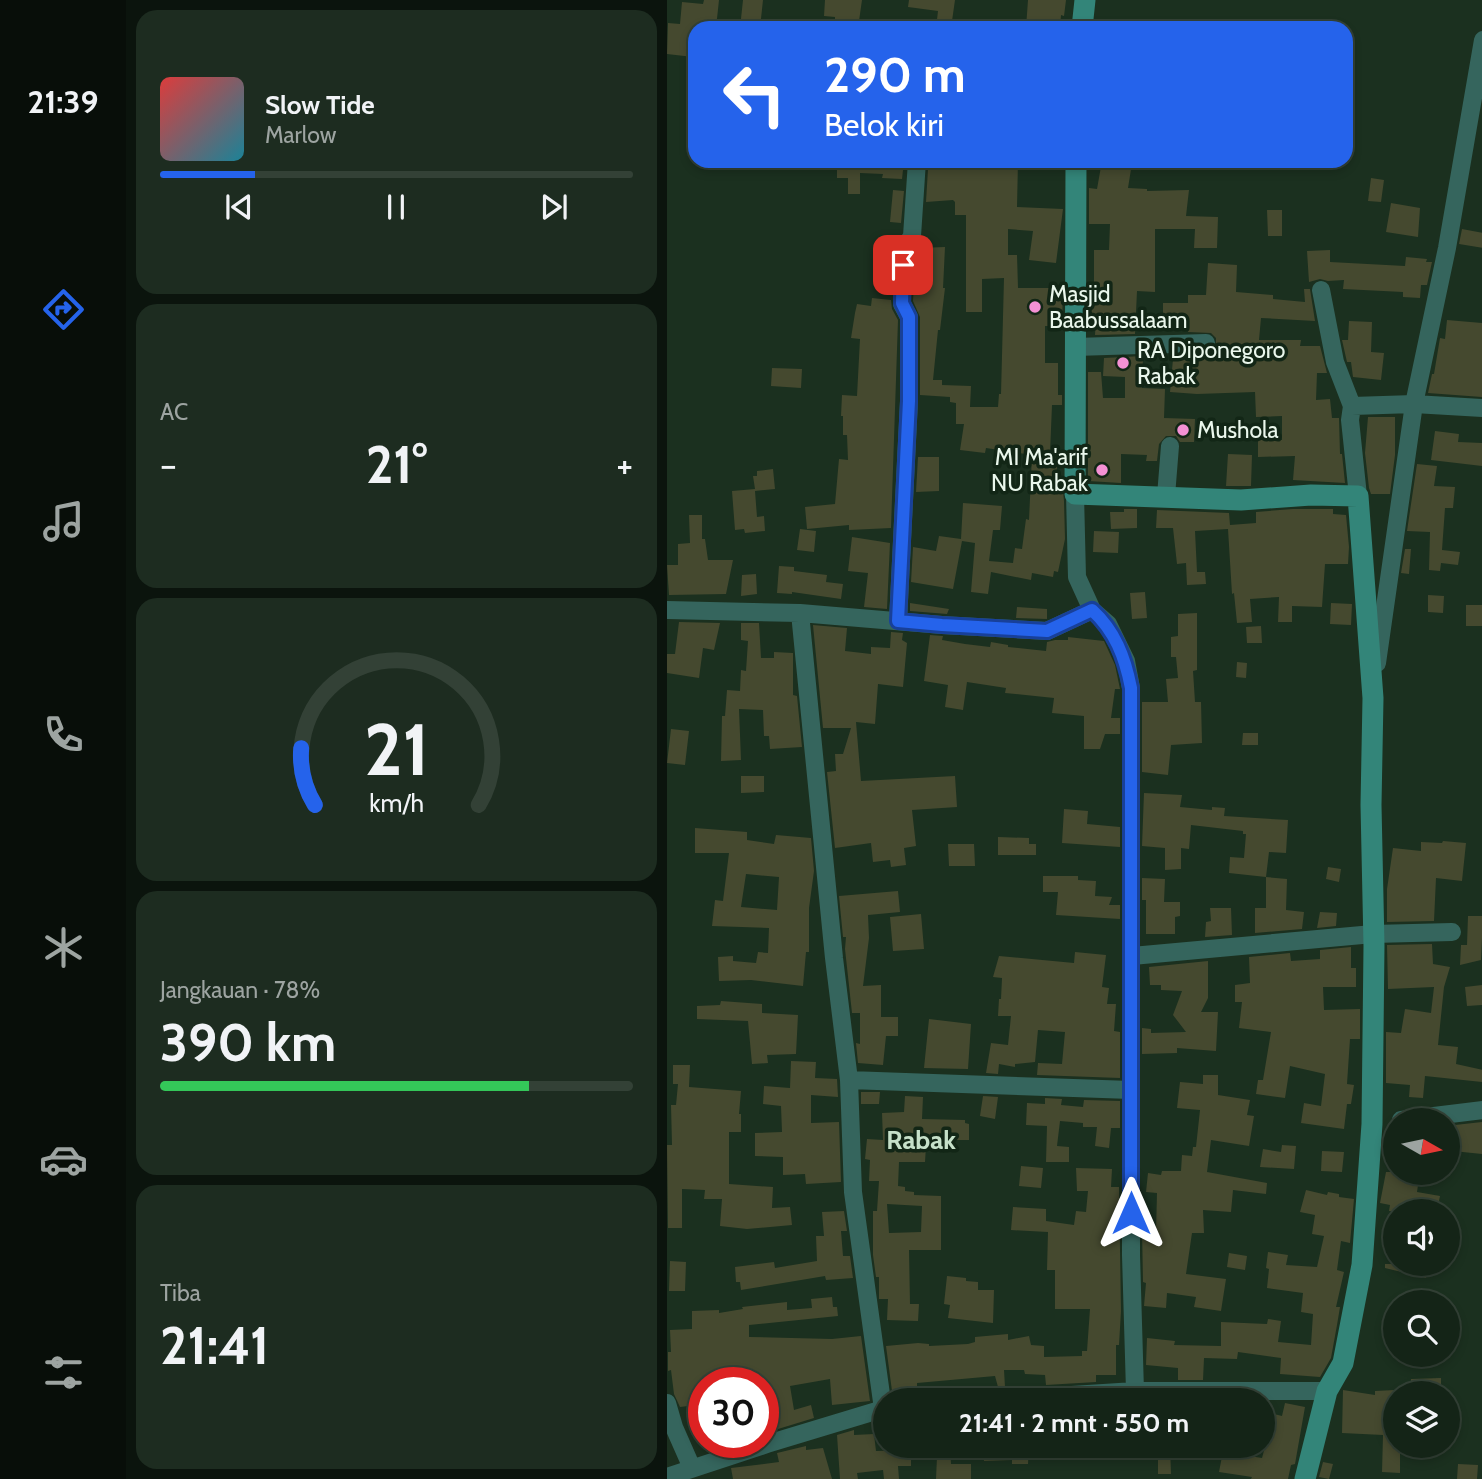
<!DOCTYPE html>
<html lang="id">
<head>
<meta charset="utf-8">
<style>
	body { margin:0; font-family:Cabin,sans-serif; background:#1d2c20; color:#f1f3f6; height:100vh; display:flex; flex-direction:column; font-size:26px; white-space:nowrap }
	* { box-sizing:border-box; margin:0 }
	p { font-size:23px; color:#9da4a1 }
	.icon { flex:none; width:38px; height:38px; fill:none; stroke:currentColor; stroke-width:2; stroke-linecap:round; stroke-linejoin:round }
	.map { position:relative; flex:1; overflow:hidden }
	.details { display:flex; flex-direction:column; gap:10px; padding:10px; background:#0b140d; width:541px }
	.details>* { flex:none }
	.top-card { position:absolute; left:21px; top:21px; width:665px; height:147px; border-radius:21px; box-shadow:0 4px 10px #0003,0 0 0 2px #334136; background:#2563eb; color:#fff; overflow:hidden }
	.needle { width:46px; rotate:99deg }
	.buttons { position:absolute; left:716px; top:1108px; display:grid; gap:14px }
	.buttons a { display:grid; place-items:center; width:77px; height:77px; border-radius:50%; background:#142417; box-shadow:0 4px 10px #0003,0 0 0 2px #334136; font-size:35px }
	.speed { position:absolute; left:21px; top:1367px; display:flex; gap:14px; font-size:35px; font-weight:700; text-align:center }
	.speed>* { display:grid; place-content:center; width:91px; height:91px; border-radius:50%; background:#142417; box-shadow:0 4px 10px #0003,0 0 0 2px #334136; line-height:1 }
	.speed .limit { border:10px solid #d22; background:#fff; color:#111 }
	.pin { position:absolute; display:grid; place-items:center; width:60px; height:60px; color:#fff; margin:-30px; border-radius:14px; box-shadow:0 4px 10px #0006 }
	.me { position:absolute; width:77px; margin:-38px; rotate:0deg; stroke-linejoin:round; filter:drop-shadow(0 0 5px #0008) }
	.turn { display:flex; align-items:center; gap:24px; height:147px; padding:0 21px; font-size:32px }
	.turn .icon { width:91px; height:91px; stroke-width:2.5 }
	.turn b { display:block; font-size:49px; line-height:60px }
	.big { font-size:52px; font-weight:800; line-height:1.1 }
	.details .card { flex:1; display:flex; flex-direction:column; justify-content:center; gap:10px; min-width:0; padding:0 24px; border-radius:21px; background:#1d2c20 }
	.details .dial { align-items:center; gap:0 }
	.dial svg { height:182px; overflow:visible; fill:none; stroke:#334136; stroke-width:7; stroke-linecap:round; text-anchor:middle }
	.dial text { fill:#f1f3f6; stroke:none }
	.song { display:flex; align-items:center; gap:21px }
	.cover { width:84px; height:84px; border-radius:10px; background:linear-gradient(135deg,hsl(0 70% 55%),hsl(190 70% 35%)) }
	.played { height:7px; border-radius:4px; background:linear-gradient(90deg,#2563eb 20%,#334136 20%) }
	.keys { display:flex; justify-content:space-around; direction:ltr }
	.heat { display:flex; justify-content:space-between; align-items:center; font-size:38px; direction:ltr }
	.charge { height:10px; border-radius:5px; background:linear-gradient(90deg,#34c759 78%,#334136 0) }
	.trip { position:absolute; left:206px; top:1388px; width:402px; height:70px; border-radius:35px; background:#142417; box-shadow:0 4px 10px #0003,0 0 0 2px #334136; font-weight:800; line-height:70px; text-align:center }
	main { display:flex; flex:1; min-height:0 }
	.dock { display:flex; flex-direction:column; width:126px; justify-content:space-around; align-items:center; background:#080e09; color:#9da4a1 }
	.dock .icon { width:49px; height:49px }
	.dock .on { color:#2563eb }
	.dock b { font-size:32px; color:#f1f3f6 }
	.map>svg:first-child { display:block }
	.building { fill:#45492f; fill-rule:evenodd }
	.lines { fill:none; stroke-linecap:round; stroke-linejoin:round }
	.street { stroke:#35655d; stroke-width:18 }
	.secondary { stroke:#338579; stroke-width:21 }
	.route-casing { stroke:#184099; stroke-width:18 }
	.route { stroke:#2563eb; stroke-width:12 }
	.poi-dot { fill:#f491d4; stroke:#122616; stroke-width:2.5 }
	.labels { text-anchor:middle; stroke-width:7; stroke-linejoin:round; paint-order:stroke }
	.poi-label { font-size:23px; fill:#eaf7ec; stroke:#122616; text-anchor:start }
	.quarter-label { font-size:26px; font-weight:bold; fill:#c6e0c9; stroke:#122616 }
</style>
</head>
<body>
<main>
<nav class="dock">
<b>21:39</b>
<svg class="icon on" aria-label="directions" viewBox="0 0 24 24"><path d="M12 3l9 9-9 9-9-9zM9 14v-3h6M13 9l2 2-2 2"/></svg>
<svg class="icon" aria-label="music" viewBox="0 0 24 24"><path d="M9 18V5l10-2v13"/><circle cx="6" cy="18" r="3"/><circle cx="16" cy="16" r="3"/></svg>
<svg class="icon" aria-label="phone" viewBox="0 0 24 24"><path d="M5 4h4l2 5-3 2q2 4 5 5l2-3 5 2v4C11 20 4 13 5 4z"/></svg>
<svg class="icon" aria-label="climate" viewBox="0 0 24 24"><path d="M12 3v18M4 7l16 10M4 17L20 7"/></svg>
<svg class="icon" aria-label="car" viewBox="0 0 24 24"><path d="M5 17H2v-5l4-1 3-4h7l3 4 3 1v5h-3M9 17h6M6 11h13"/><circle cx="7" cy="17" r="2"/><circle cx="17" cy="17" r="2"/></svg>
<svg class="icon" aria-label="filters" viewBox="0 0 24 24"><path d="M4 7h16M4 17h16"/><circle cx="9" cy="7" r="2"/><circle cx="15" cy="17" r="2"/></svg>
</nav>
<section class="details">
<div class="card">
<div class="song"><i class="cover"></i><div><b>Slow Tide</b><p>Marlow</p></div></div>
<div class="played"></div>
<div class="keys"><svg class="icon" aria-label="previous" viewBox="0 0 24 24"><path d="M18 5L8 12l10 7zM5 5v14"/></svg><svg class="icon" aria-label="pause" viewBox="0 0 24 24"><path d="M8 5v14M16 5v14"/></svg><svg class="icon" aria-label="next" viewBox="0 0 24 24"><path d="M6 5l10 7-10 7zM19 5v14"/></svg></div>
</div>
<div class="card"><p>AC</p>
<div class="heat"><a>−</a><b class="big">21°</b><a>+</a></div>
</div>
<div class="card dial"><svg viewBox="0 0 100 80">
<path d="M14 69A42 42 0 1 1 86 69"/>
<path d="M14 69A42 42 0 0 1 8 44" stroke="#2563eb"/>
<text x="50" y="56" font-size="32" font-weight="700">21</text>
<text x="50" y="72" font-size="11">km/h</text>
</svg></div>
<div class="card"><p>Jangkauan · 78%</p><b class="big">390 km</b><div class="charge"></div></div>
<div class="card"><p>Tiba</p><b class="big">21:41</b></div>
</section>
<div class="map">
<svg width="816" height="1479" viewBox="0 0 816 1479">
	<rect width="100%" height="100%" fill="#1b301f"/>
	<!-- building -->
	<path class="building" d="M37 0H52L49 28H28L26 57 0 54 1 23 13 24 15 2 36 4Z
		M76 0H96L93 28H73Z
		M158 0H195L191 28H168V17L157 16Z
		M242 0H288L284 28H269L271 11 241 7Z
		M361 0H399L397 16 394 15 393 28H359Z
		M170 161H237L235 179 215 178 216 174 193 173V194H181V178H170Z
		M265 161H292V166L314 165V162L351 161 350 207 396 209 389 263 362 260 366 231 341 229V255H350L351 288H396L395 326H378V363H391V395H395V405H385L383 453H391L389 480H395L397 501 398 539 391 572 387 571 386 577 365 573 364 580 324 572 321 594 304 592 308 543 295 541 286 589 244 582 246 547 269 551 272 536 294 539 296 503 335 506 333 530H326L322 561 346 563 348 548 355 549 359 519 362 520 365 455 319 448 318 453 293 450 297 424H289V403L283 402V397L253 395V317L246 301 249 251 251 248 278 247 276 288H278L273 330H271L266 380H275V385L304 386 303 407H331L332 394H334L337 278 315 279V312H299V215H288V202L286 200 259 202 261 169H265Z
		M435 161 465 163 461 188 480 189V191L522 190 519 216 551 217 550 248H527L528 229H488V292L470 291 468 334 428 335 429 317H422V300H427V250H442L443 224H422V188L430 189Z
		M704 178 717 180 714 202 701 201Z
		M226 190 237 191 234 223 223 222Z
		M724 203 753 208 751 237 719 232Z
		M600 210H615V236H601Z
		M795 229 816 233V248L792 244Z
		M663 250V262L738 266 739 257 760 259 759 262H765L760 285H754L753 298 736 297V292L676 289 677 280 661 281 653 279 642 282 640 251Z
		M541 263 570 265 569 292 606 295V299L638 302 637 289H643L648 321 594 318 592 340H634L633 346H653L660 373H650L649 400 663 399 665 418H672L673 454H675L678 483 626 480 628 456 591 457V440H615V416L589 417 588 392 530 394 503 392 506 359 534 361 533 355 544 353 549 348V338L544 333 521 332 522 325H496V303H521V295H539Z
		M205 298 224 300 225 309 231 320 224 528 182 530V525L140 529 138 507 168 504 172 459 181 460 180 435H176V416H174L175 395 190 396 193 339 184 338 188 313 190 304 204 306Z
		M780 320 816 323V397L761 393 765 374H767L773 338 778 339Z
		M682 321 705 322 704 352 717 353 714 380 686 377 684 362H680L675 340H681Z
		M476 356 475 388 498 389 497 418 528 419 527 442H513L509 436H499L492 444 490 461H479L480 455 454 454V483L421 481V372H434L436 398H458V377L436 376 437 358Z
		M105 368 135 369 134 388 104 386Z
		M701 417H728V455L723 494H704L702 488 698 453Z
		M768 431 792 434 791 442 816 443V466L764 460Z
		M561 454 585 455 584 486H559Z
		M251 457H272V491L249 492Z
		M750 464 770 466 767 486 788 487 786 508H778L775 550 793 552 791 565 774 563 773 571 762 570 763 532 740 531Z
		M106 469 108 489 88 491 90 517 97 516 98 531 78 533 77 529 68 530 65 491 88 489 86 476H90V471Z
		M457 509H470V528L444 529 443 512H457Z
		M626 509H666V514L679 515 682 547 681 564H658L655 607 625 606V622H611L612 597 583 599 585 622 570 623 567 593 565 594 561 529 528 531 530 572H538L539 584 520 585 519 563 510 564 506 528H489L490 510 562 513 563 525 589 523V512Z
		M22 515H35V539H38L41 560H66L59 594 2 595 0 565H11V544L23 543Z
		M133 529 149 531 147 552 130 550Z
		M427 531 452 532 451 553 426 552Z
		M185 537 223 543 220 609 197 607 201 573 181 571Z
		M738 549H744L742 574 734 573Z
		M112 566 127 567V571L160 575 159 582 176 584 174 599 125 592V594L110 593Z
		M89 574 90 594 74 596 75 575Z
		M478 592 480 618 465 619 463 593Z
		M761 595 777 596 776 613 761 612Z
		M243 603 282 609 280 614 243 611Z
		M664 603 685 604 684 625 663 624Z
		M799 605H816V626H799Z
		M350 607 380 609V619L349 618Z
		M530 613V670L526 671 528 702H534L535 743 504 745 501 775 475 772V702H501L499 679 511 678 509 657H504V637L511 636V614Z
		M12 622 53 623 47 650 36 648 32 678 0 673V654H8Z
		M74 623H92L94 658H107V652L126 653V695L130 696 135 747 103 749 102 736H97L96 710 72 709 74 760 54 761 55 716H58L60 690 73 691 74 670 79 671 81 641 74 640Z
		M146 625 180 628 178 651 204 654V647L223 648 224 632 236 633 235 640 240 643 236 687 211 684 208 724 189 722 194 781 288 776 290 807 245 810 249 846 237 848 239 865 224 867 223 860 206 862 204 843 168 848 160 772 169 771 168 754H176L184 728H156Z
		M594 626 595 643H580L579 627Z
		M263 635 276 636 275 640 298 644 323 647 324 642 341 645V647L379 651 380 642 388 640H401V637L437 641 448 665 453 689H448L444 718H453V734H438L433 749H417V716L385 713 387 698 338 693 339 688 300 682 296 710 278 707 281 685 257 681Z
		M570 662 580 663 579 678 569 677Z
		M4 729 22 731 18 765 0 763Z
		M576 733H591V745H575Z
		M74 776H97V792L74 793Z
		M477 793 515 795 513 807 545 810V807L558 808 557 816 621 820 619 853 602 852 599 877 562 873 563 857 577 858 579 834H576V831L524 825 522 849 514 848V869L498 870V848L475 846Z
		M397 809 421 811 420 824 453 827V847L395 843Z
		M28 828 80 832V840L107 844 109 835 144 838 147 871 142 908V952H139L136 986 84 980 52 981 51 957 66 956V961L89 963 91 952 101 953 102 928 45 926 48 900 56 901 62 853H28ZM79 874 112 877 110 910 74 907Z
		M331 837 362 838V844H369V855H331Z
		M776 841 799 843 795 881 769 878 767 921 720 922V889L726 848 754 851V842L775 843Z
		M281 844H307L308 866H282Z
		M661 867 674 869 672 882 659 879Z
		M376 876H411V880L429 881 428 896 445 897 442 905H453V919L389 915 391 892H376Z
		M599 877 620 879 619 910 637 912 635 929 588 933V908H599Z
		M475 878 498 879 497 902H513V916L508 917V934H479V900H475Z
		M231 891 233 912 201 915 202 938 196 986 214 985V1017H231V1036H219L216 1065 191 1063 189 1043 193 1044V1013H185L178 949 179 937H176L172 896Z
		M543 908H564L565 935 538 937 539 922 544 921Z
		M653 912 670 913 669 926 650 928Z
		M254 914 257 949 226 951 223 917Z
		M801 916H816L814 960 793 965 794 945H800Z
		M765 944 766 964 783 967 777 987 771 1045 791 1047 789 1064 816 1070 815 1082 758 1076 756 1098 742 1097 743 1085 719 1083V1032L734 1033 738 1009 764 1013 767 987 721 989 720 945Z
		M684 947V968H689V987H656L657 1010 693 1009V1039H683L680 1084 687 1085 684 1104H680L677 1129 634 1123 637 1103 654 1106 658 1074 623 1066 618 1098 589 1094 591 1080H596L604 1032 572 1028 575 1002H568V985L583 983 582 957 623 953 624 961 653 959V950Z
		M408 952 439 955 435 987 442 988 440 1004H449L447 1031 453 1032V1078L370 1075 371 1063 395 1064 398 1032 371 1030 368 1062 348 1064V1067L332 1064 331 1074 319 1073 324 1043 341 1045 344 1016H331L332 999H334L335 978 326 977 332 956 407 963Z
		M541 961V998L534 1012H551L549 1051 510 1048V1053L475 1054V1028L484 1029V1033L519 1032 506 1015 515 991 494 990V985H483L482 967Z
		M816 985V1005L800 1006 798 987Z
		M54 1001 95 1004V1013L131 1015 129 1054 100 1055 101 1063 85 1064 81 1021 30 1019V1006L53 1005Z
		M262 1019 304 1024 301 1069 257 1068Z
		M124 1061 149 1062 148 1078 170 1079 171 1097 144 1095V1123L172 1122 174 1182 139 1184 138 1174 116 1175V1157L88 1156V1133L115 1132 114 1106 96 1104 97 1086 123 1088Z
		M6 1065H23L22 1087 74 1091 72 1114H74V1132H62V1184L106 1187 105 1208 123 1207 125 1225 80 1229 53 1226 55 1199H37L38 1190 15 1189V1228H1L0 1145H5L4 1105H9L11 1084H6Z
		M536 1075H551V1095L583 1100 580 1115 587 1116 582 1146 544 1140 540 1172 600 1183 599 1194 566 1190 564 1212 536 1210 537 1233H525L519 1274 559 1279 554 1311 527 1307 529 1297 500 1293 499 1308 477 1306 479 1283 476 1282 475 1229 489 1232 490 1193 479 1192 481 1173 494 1175 495 1171H514L515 1155 525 1156 526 1147H529L533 1110 510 1108 513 1082 536 1084Z
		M194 1092H213L212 1104H194Z
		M238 1096 256 1097 255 1119 298 1120V1123L302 1124V1140H269V1146H259L258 1162H232L231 1186 238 1187V1191L247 1192V1195L274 1196V1250H242L243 1304H252L251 1321 220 1320 221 1299H212V1277H209L206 1255V1211H210L212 1181H202L203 1160 198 1159 200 1139 216 1140 215 1113 237 1112ZM220 1204 255 1206 254 1232 222 1233Z
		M316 1096 331 1097 328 1119 313 1116Z
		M378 1098 395 1099 394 1105 416 1107 417 1100 453 1101V1128H444L442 1148 428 1146 430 1127H416V1123L393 1121 390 1146 402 1147V1162H379L380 1126 359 1125 360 1103 378 1104Z
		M816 1122V1154L786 1151 788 1125Z
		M615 1145 629 1146 627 1169 593 1167 596 1149 614 1152Z
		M655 1151 677 1152 675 1172 654 1171Z
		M354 1166 376 1168 374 1188 352 1186Z
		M409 1168 445 1169 444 1187H452L454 1311 452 1345H449V1375H429V1382L379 1385 378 1375 358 1374 357 1370H337L338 1387H331L328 1376 250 1383V1391H225L219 1346 251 1343 262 1344V1346L301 1344 308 1342V1337L341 1334V1340L362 1336 364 1345 377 1346V1357L415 1356V1351H420L423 1309H388V1270H380L381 1232 344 1230 346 1207 379 1209V1221L407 1225 409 1211 419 1212 421 1191H410Z
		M719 1172H753L750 1192 773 1196 770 1211H722L723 1205 713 1203Z
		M639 1190 660 1195 661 1192 672 1194V1197L687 1199 683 1243 674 1241 670 1270 677 1272 669 1307H673L670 1325 664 1358 653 1377 613 1374 614 1358 571 1352 570 1359 537 1358 536 1380H511V1368L479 1365 480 1338 508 1341 507 1345 554 1346V1322L600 1324 601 1319 614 1321 611 1342 644 1345 646 1314 634 1312 636 1293 600 1288 602 1269 599 1268 601 1252 621 1255 619 1265 650 1267 657 1236 645 1234 648 1215 633 1212Z
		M177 1211 180 1231H174L176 1256H183L186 1278 159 1280 158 1276 74 1290 73 1282H69L68 1267 107 1262 108 1268 150 1261 149 1236H157L155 1212Z
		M562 1253 580 1256 578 1270 560 1267Z
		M3 1261 19 1262 18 1291H2Z
		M718 1264H762L759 1278 718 1268Z
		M280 1276 299 1278V1281L311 1282V1290H327L326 1323 281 1318 283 1305 277 1304Z
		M165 1297 166 1307H170L171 1316 82 1325V1337L165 1339 194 1336 203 1401 165 1405 163 1379 123 1386 127 1410 144 1405 147 1418 98 1433 96 1382H37V1404L13 1407 7 1394 4 1370 1 1371V1352H4L3 1330 25 1329V1311L52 1310V1313L76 1309 75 1307 120 1302V1310L145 1308 144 1299Z
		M774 1378V1393H744V1379Z
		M676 1390 708 1395V1391L728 1390V1448H733V1473L715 1472 716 1435 675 1433Z
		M618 1403 638 1407 628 1464 624 1465 621 1479H584L585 1477 552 1472 557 1446H570L569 1454 595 1458 607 1414 615 1416Z
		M187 1430V1435L207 1434 209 1451 244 1450V1466H231L232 1479H217L216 1470 190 1473 191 1479H173L170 1435Z
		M139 1446V1450L156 1448 165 1479H66L64 1468 112 1462 110 1453Z
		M247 1446H283L284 1464H304V1479H269L270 1457 247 1458Z
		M316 1446H362L361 1464H345V1460L317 1461Z
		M491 1446H503L504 1474H491Z
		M656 1462 666 1464 662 1479 652 1477Z
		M791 1464 811 1465 810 1479H790Z"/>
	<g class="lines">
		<!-- street -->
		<path class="street" d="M654 290 668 362 685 406
			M408 347 539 343
			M408 494 410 577 425 610 441 624 459 661 464 688V1255L468 1391
			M499 496 503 446
			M691 496 683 420 685 406 747 404 816 408
			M0 610 133 613 275 625 380 631 425 610
			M133 613 167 958 182 1080 186 1192 216 1409
			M231 621 242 401V317L235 304 236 265 238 247 245 236 250 161
			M710 663 747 404 780 248 816 40
			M465 956 706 934 785 932
			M182 1080 464 1090
			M734 1120 816 1110
			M286 1400 357 1398 468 1391H660
			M0 1403 7 1427 25 1468
			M0 1477 100 1444 219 1408"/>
		<!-- secondary -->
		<path class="secondary" d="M415 28 418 0
			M409 161 408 494 574 500 644 495 691 496 706 698 704 805 707 946 705 1124 695 1265 676 1363 660 1391 638 1479"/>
	</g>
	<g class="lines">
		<!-- route casing -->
		<g class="route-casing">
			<path id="route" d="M236 265 235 303 242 317V401L231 621 275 625 380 631 425 610C448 631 458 657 464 688V1213"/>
		</g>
		<!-- route -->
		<use href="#route" class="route"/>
	</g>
	<!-- markers -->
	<g class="poi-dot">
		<circle cx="368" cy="307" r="7"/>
		<circle cx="456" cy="363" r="7"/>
		<circle cx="516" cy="430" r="7"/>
		<circle cx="435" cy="470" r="7"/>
	</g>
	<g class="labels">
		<!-- poi labels -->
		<g class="poi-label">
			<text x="382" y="302">Masjid<tspan x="382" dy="26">Baabussalaam</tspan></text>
			<text x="470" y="358">RA Diponegoro<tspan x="470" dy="26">Rabak</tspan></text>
			<text x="530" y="438">Mushola</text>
			<text x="421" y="465" text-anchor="end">MI Ma'arif<tspan x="421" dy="26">NU Rabak</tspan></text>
		</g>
		<!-- quarter labels -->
		<g class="quarter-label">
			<text x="254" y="1149">Rabak</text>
		</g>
	</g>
</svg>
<div class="buttons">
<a><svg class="needle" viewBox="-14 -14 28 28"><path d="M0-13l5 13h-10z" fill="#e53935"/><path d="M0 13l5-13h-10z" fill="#9da4a1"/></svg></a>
<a><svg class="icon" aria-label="sound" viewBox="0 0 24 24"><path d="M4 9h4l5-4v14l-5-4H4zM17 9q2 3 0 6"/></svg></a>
<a><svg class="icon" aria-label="search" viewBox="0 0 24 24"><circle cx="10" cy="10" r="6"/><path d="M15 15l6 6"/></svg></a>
<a><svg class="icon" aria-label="layers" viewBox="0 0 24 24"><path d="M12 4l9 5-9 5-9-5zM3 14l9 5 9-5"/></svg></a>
</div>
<div class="speed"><div class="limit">30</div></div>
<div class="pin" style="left:236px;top:265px;background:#d93025"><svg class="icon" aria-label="arrive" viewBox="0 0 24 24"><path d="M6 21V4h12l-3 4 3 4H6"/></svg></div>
<svg class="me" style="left:464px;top:1213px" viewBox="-20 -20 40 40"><path d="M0-17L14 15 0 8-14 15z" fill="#2563eb" stroke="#fff" stroke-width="4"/></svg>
<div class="trip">21:41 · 2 mnt · 550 m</div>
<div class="top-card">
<div class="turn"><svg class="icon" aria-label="left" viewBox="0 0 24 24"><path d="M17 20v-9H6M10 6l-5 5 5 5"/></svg><div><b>290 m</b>Belok kiri</div></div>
</div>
</div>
</main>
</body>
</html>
